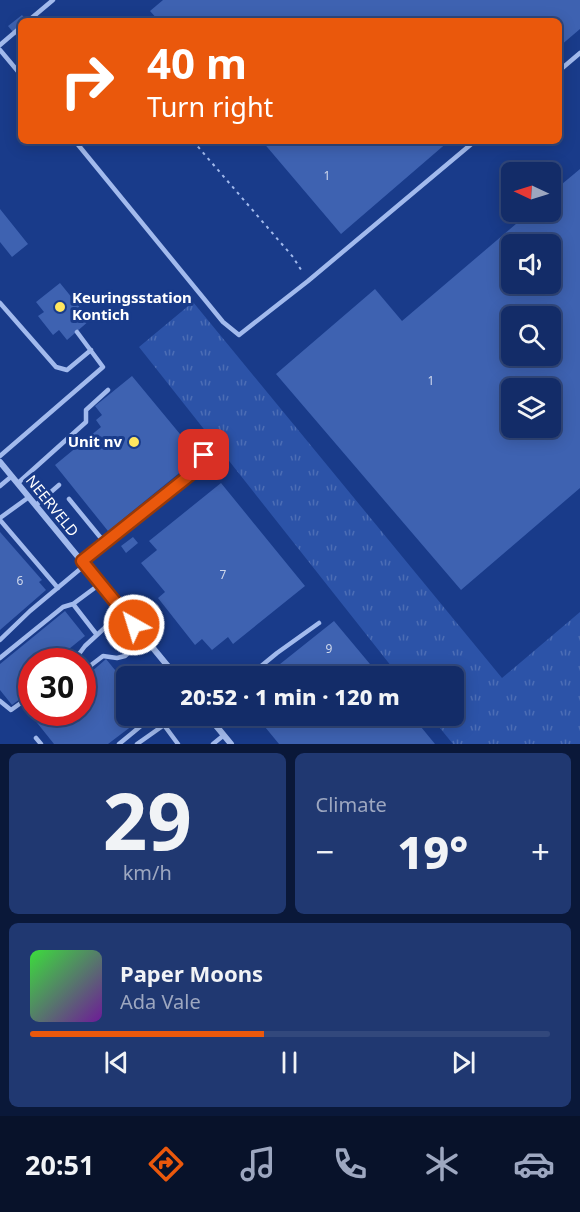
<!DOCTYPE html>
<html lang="en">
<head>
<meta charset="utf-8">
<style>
	body { margin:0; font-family:"Noto Sans",sans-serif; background:#203871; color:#f1f3f6; height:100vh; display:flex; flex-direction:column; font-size:22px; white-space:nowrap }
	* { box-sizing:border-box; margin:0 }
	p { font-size:20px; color:#9da7c0 }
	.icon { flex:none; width:33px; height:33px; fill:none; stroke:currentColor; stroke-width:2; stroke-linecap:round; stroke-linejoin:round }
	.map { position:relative; height:744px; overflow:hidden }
	.drawer { display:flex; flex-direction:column; gap:9px; padding:9px; background:#0a1839; flex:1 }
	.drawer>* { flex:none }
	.banner { position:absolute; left:18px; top:18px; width:544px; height:126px; border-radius:9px; box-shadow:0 3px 15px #0003,0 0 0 2px #32487c; background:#ea580c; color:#fff; overflow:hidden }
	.needle { width:39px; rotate:274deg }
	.tools { position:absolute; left:501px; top:162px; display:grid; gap:12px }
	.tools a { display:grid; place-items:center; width:60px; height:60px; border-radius:9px; background:#132c68; box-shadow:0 3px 15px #0003,0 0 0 2px #32487c; font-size:30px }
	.speed { position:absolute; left:18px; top:648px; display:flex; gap:12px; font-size:30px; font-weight:700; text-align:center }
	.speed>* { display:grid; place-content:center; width:78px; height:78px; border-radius:50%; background:#132c68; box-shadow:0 3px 15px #0003,0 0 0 2px #32487c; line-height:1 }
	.speed .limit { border:9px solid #d22; background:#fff; color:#111 }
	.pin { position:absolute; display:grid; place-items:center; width:51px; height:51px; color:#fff; margin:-26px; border-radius:12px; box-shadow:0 3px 9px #0006 }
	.me { position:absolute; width:66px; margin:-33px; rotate:321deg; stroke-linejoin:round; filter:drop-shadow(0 0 4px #0008) }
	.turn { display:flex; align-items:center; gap:21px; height:126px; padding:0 30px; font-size:27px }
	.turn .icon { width:78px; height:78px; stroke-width:2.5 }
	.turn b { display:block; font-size:42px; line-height:51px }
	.big { font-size:45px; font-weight:800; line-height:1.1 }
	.drawer .tile { flex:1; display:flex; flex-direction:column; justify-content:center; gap:9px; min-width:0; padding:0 21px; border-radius:9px; background:#203871 }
	.drawer .dial { align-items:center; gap:0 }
	.dial b { font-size:78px; line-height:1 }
	.song { display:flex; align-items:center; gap:18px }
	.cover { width:72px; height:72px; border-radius:9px; background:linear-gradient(135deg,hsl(120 70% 55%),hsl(280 70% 35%)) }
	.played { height:6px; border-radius:3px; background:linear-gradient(90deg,#ea580c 45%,#32487c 45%) }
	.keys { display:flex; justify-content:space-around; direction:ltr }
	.heat { display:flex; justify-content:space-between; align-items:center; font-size:33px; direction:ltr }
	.drawer .tiles { flex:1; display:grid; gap:9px; grid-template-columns:1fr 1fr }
	.tile:last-child { grid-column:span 2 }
	.trip { position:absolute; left:116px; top:666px; width:348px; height:60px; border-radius:9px; background:#132c68; box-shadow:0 3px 15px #0003,0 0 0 2px #32487c; font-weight:800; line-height:60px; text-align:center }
	.menu { display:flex; height:96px; justify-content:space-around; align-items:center; background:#08122a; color:#9da7c0 }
	.menu .icon { width:42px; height:42px }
	.menu .current { color:#ea580c }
	.menu b { font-size:27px; color:#f1f3f6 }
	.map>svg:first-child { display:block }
	.grass { fill:url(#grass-tufts) }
	.building { fill:#3e62b1; fill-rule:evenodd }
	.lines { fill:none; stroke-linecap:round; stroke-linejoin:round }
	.path { stroke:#a2baed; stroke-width:2; stroke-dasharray:3 4.5; stroke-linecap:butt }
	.lane { stroke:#a2baed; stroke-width:4.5 }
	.street { stroke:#a2baed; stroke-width:6 }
	.route-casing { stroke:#983908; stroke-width:15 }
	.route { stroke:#ea580c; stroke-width:10 }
	.poi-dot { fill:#ffe65f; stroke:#193b8a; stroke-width:2 }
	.labels { text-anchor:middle; stroke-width:6; stroke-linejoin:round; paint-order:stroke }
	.number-label { font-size:12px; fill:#cfd8ec }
	.poi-label { font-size:15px; font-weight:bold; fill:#fff; stroke:#193b8a; text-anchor:start }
	.street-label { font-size:15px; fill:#fff; stroke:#193b8a }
</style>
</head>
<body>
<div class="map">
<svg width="580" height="744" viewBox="0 0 580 744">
	<defs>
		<pattern id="grass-tufts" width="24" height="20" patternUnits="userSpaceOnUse" patternTransform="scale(1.5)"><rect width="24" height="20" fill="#2c53a8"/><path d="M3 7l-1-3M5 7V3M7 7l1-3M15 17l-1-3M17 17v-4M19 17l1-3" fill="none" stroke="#4c6db5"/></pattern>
	</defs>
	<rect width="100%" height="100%" fill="#193b8a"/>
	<!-- grass -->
	<path class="grass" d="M193 302 502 678 580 612V744H453L430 716H453V676H399L139 347Z"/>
	<!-- building -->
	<path class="building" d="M163 0H580V29L560 46V21H159L150 11Z
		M22 15 27 21H21V42L8 26Z
		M262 141H449L341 234Z
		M580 169V488L461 590 276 374 375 289 402 321 530 212H550V194ZM512 244H550V284H512ZM512 316H550V356H512ZM512 388H550V428H512Z
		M0 209 28 244 12 257 0 242Z
		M60 283 90 320 67 340 59 330 53 335 38 316 44 312 36 302Z
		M132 376 199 457 108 531 55 465 101 427 96 420 102 415 95 406Z
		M221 483 305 586 233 644 228 637 212 650 202 639 195 645 158 598 165 592 141 563 157 550 149 541Z
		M0 532 42 580 39 582 46 590 0 630Z
		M133 537 138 543 126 553 121 546Z
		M65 611 85 636 69 649 74 655 66 662H32V690L12 705 0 690V664Z
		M334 621 380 676H265Z
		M106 659 124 681 126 682V716H145L108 744H54L34 719 42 712H82V680Z
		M256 716H412L435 744H279Z"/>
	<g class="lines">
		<!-- path -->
		<path class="path" d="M86 21 89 19 91 21
			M193 141 293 257 303 273"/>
		<!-- lane -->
		<path class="lane" d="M28 21 53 0
			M0 45 21 27
			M0 50 21 75
			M560 70 580 53
			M75 141 223 322 239 335 308 281 475 141
			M0 303 56 367 67 370 91 350
			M0 456 103 367 77 332
			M18 483 86 422V410L108 390
			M0 486 12 476
			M69 499 105 543
			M36 505 59 485
			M0 518 29 497
			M0 520 58 588
			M82 561 190 475 204 461V455L192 440
			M73 604 97 635
			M0 640 30 611 85 565
			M0 658 63 607 73 604 100 584
			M73 662 85 646 123 611
			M82 672 103 656 117 658 125 656 145 638
			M249 676 277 653 319 623
			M0 701 11 710 32 695
			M171 716 164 725 178 744
			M36 738 41 744
			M119 744 153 716
			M137 744 164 725
			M213 744 224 735"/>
		<!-- street -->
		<path class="street" d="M0 462 176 676
			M208 716 231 744"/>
	</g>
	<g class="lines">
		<!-- route casing -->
		<g class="route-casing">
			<path id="route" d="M134 625 82 561 190 475 204 461V455"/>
		</g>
		<!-- route -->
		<use href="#route" class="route"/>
	</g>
	<!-- markers -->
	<g class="poi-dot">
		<circle cx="60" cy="307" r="6"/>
		<circle cx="134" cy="442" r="6"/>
	</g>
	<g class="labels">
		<!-- number labels -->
		<g class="number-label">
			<text x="327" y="180">1</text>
			<text x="431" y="385">1</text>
			<text x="223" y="579">7</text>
			<text x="20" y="585">6</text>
			<text x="329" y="653">9</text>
		</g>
		<!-- poi labels -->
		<g class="poi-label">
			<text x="72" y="303">Keuringsstation<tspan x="72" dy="17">Kontich</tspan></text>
			<text x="122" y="447" text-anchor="end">Unit nv</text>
		</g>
		<!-- street labels -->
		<g class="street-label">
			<text transform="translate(52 506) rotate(51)" y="5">NEERVELD</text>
		</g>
	</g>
</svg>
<div class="tools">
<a><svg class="needle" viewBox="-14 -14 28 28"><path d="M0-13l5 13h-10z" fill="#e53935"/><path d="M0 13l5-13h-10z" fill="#9da7c0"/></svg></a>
<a><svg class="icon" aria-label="sound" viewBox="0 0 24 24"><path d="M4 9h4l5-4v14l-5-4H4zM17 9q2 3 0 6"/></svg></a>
<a><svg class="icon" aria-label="search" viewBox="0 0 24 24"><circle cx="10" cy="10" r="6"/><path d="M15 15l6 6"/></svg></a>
<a><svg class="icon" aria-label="layers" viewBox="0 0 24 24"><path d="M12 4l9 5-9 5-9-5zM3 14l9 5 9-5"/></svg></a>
</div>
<div class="speed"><div class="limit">30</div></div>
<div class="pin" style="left:204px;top:455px;background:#d93025"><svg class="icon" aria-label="arrive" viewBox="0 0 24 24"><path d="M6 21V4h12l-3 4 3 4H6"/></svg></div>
<svg class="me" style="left:134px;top:625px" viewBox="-20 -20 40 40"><circle r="17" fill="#ea580c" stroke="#fff" stroke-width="3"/><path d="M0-11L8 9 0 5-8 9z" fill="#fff"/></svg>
<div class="trip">20:52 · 1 min · 120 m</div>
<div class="banner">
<div class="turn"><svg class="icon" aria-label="right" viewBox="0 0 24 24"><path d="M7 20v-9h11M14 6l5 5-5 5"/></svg><div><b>40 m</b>Turn right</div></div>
</div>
</div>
<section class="drawer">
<div class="tiles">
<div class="tile dial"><b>29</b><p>km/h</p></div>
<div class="tile"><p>Climate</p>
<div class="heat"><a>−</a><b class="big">19°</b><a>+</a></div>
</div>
<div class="tile">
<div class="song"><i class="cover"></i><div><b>Paper Moons</b><p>Ada Vale</p></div></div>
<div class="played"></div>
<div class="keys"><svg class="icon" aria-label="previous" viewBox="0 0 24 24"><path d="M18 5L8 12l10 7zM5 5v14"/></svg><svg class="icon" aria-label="pause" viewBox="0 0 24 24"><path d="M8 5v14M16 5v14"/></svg><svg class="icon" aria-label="next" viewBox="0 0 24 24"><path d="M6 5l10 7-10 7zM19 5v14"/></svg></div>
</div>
</div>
</section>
<nav class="menu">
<b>20:51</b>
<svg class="icon current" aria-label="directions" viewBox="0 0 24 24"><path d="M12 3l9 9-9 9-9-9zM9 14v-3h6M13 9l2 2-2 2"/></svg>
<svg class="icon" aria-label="music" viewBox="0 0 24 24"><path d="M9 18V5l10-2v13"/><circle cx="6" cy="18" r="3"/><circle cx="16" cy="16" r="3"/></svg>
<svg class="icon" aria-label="phone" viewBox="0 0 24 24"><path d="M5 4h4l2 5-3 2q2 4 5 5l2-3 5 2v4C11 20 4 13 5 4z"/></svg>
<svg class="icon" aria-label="climate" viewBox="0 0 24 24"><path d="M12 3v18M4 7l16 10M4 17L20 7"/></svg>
<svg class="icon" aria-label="car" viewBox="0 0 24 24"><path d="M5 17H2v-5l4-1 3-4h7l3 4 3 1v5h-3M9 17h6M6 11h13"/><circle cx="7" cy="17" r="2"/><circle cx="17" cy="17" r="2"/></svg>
</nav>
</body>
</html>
